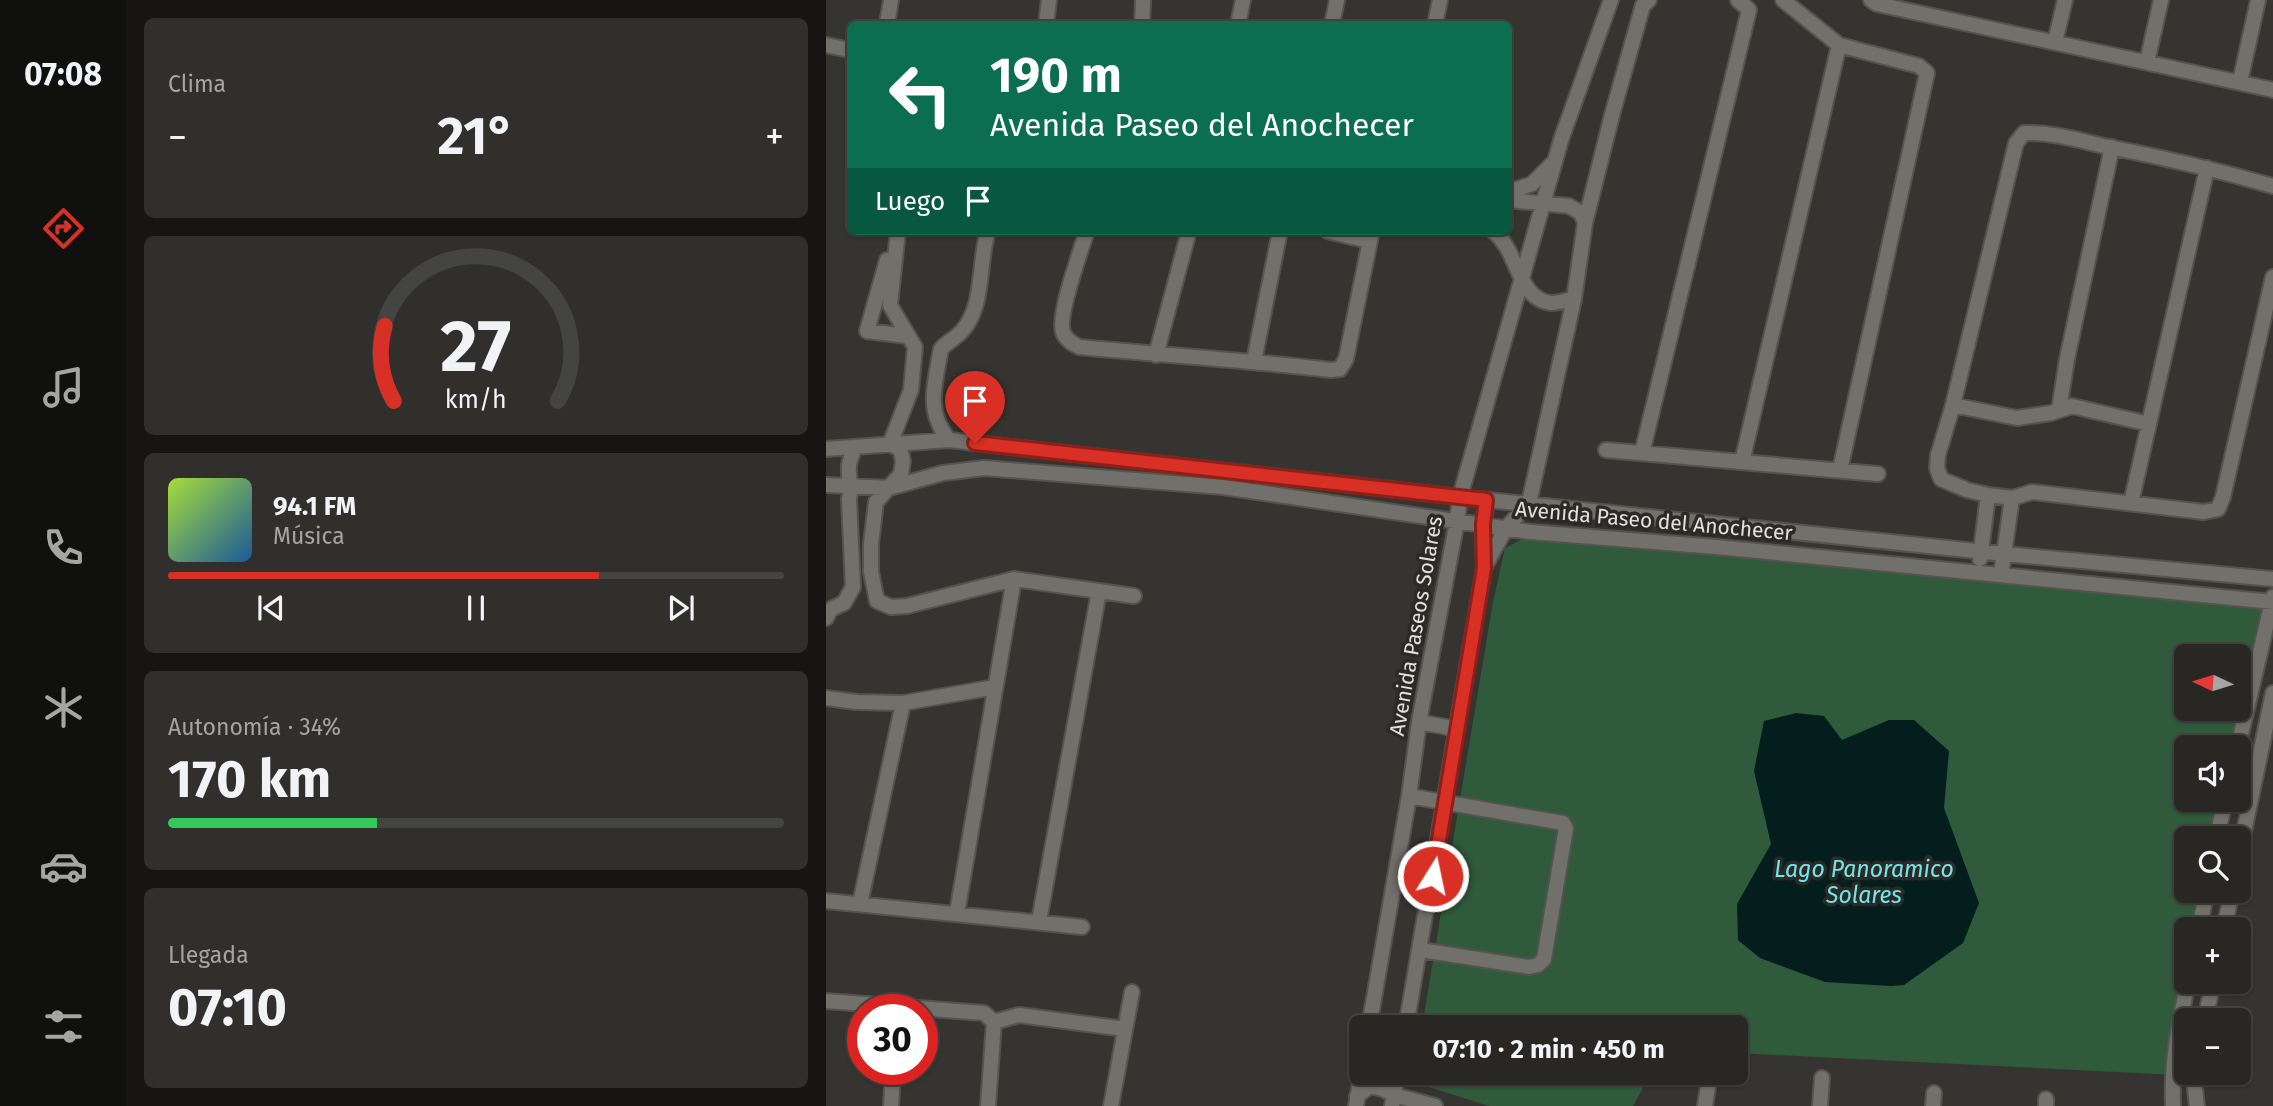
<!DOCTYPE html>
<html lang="es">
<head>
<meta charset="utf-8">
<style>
	body { margin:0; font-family:"Fira Sans",sans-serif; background:#302f2c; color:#f1f3f6; height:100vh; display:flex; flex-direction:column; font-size:26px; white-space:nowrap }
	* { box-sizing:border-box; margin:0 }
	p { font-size:23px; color:#a5a5a6 }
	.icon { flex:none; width:38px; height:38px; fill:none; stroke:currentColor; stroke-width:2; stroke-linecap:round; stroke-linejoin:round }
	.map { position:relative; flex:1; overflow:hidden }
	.details { display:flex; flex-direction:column; gap:18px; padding:18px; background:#161514; width:700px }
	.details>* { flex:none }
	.top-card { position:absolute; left:21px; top:21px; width:665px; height:214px; border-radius:10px; box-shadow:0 2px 5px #0004,0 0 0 2px #444441; background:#0b6e4f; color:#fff; overflow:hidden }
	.needle { width:46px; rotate:274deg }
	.fabs { position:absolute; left:1348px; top:644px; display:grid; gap:14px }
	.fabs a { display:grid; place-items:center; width:77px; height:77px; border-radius:10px; background:#282724; box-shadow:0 2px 5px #0004,0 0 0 2px #444441; font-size:35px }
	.speed { position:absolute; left:21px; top:994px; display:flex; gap:14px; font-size:35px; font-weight:700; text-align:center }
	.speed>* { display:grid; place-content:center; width:91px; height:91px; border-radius:50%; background:#282724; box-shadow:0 2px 5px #0004,0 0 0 2px #444441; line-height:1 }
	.speed .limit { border:10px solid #d22; background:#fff; color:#111 }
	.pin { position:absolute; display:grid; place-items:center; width:60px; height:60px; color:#fff; margin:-72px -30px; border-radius:50% 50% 50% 0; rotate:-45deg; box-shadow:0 0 7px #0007 }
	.pin .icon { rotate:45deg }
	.me { position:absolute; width:77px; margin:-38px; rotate:10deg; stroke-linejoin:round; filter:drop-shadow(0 0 5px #0008) }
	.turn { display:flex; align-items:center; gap:24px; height:147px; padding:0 28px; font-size:32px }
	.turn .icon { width:91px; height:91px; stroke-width:2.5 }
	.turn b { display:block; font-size:49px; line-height:60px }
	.then { display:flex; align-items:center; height:66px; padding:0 28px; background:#0003; gap:14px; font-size:26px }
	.big { font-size:52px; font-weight:700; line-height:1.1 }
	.details .tile { flex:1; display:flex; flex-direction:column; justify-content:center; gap:10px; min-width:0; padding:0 24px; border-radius:10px; background:#302f2c }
	.details .dial { align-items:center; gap:0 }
	.dial svg { height:182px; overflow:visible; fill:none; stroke:#444441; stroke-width:7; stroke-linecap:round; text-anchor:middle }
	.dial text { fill:#f1f3f6; stroke:none }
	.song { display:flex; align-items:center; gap:21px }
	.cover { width:84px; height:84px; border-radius:10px; background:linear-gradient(135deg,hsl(80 70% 55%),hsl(210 70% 35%)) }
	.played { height:7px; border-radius:4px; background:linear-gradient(90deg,#d93025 70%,#444441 70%) }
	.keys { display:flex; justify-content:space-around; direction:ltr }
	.heat { display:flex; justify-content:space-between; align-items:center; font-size:38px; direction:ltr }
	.charge { height:10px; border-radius:5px; background:linear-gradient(90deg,#34c759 34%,#444441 0) }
	.trip { position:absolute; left:523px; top:1015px; width:399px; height:70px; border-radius:10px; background:#282724; box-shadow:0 2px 5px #0004,0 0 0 2px #444441; font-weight:700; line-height:70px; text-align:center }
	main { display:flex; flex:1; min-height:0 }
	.dock { display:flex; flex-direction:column; width:126px; justify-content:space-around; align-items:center; background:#10100e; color:#a5a5a6 }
	.dock .icon { width:49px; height:49px }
	.dock .active { color:#d93025 }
	.dock b { font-size:32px; color:#f1f3f6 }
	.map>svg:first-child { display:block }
	.green { fill:#2f5b3c; fill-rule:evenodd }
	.water { fill:#041d1d }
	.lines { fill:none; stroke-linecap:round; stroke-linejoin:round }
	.minor-casing { stroke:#55534f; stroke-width:18 }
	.minor { stroke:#72706b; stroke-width:14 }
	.route-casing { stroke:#8d1f18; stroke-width:18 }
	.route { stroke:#d93025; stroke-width:12 }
	.labels { text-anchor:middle; stroke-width:7; stroke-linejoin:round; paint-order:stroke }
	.street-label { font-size:21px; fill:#e2e1de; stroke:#2c2a26 }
	.water-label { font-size:23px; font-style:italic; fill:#71e7ea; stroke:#2c2a26 }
</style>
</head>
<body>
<main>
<nav class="dock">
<b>07:08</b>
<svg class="icon active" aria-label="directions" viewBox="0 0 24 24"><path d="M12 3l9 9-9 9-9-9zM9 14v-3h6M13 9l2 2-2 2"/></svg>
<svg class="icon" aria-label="music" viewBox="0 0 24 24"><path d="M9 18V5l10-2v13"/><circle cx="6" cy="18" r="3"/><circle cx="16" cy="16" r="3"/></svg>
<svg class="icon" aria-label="phone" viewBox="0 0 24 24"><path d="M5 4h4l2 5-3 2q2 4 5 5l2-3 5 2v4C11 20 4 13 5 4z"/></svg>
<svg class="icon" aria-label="climate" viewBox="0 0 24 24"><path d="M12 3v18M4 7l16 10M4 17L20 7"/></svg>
<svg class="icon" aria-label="car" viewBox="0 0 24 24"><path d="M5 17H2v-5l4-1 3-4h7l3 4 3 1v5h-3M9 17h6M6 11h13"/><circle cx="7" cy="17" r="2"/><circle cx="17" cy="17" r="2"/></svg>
<svg class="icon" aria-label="filters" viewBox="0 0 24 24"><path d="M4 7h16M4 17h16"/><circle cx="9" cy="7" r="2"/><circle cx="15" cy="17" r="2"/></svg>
</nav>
<section class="details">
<div class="tile"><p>Clima</p>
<div class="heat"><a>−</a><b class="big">21°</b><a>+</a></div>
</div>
<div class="tile dial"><svg viewBox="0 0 100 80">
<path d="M14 69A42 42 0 1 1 86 69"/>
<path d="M14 69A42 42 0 0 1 10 36" stroke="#d93025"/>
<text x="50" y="56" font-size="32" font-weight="700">27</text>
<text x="50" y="72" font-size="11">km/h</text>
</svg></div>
<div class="tile">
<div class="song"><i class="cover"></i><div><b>94.1 FM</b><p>Música</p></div></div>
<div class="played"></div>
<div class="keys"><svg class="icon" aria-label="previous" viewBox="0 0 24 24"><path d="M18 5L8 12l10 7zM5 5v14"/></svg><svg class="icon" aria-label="pause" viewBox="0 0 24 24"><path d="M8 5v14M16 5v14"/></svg><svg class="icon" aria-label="next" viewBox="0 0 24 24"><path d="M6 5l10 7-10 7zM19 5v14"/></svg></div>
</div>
<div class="tile"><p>Autonomía · 34%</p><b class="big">170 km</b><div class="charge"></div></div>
<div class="tile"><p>Llegada</p><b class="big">07:10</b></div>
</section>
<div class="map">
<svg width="1447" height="1106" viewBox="0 0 1447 1106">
	<rect width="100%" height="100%" fill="#363430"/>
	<!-- green -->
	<path class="green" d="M699 538 1446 602 1412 773V747H1360V800H1407L1399 838H1360V891H1389L1381 929H1360V982H1371L1363 1020H1360V1038L1352 1075 910 1053V1027H596L667 602 679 548ZM1360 656H1412V709H1360Z
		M589 1073H825L807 1106H663L587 1082Z"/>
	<!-- water -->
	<path class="water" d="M970 713 998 716 1016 740 1063 720H1088L1123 751 1118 808 1153 903 1137 943 1078 985 1065 986 999 982 934 958 912 940 911 904 945 844 928 771 938 721Z"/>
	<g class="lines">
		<!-- minor casing -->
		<g class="minor-casing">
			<path id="minor" d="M957 0 1013 45 1093 66 1101 73 1014 470
				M1045 0 1051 4 1447 90
				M61 24 65 0
				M220 24 223 0
				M316 24 317 0
				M412 24 417 0
				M506 24 511 0
				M609 24 614 0
				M1229 42 1239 0
				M0 45 24 50
				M1321 62 1335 0
				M1414 82 1432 0
				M1447 186C1391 170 1335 157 1278 146 1252 140 1225 132 1198 133L1190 143 1127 405 1112 455 1111 468 1115 479 1141 490 1162 495 1186 498 1206 492 1378 512 1392 509 1397 497 1447 277
				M682 192 706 184 729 161
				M682 200 743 206 755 213 759 223
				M72 231 64 305 89 347 85 390 64 444 74 449 77 461 75 474 50 502 45 544V572L51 601 65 607 81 606 188 579 308 596
				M261 231C255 250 231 316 237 332 240 340 246 343 253 347 337 355 421 360 505 370L514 369 520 359 546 231
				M501 231 543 241
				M667 231C693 251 691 299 725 303 732 303 741 300 748 299
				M61 260 41 331 81 336
				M330 355 363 231
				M428 361 454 231
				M1127 405 1191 418 1225 413 1246 406 1323 424
				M1233 410 1241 359 1286 147
				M123 440C99 411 109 383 115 349 121 342 130 338 136 331 159 306 152 262 162 231
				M0 449 123 440 661 500 1179 554 1447 579
				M780 450 1052 474
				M816 453 923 10 912 0
				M916 462 1013 45
				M0 485 63 488 117 473 158 468 397 487 704 532 890 547 1447 602
				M1305 503 1381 168
				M1154 559 1162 495
				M658 568 680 528 703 503 748 299 759 223 786 115 817 5 823 0
				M1175 575 1186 498
				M0 618 5 609 18 603 27 587 23 499C28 478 16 472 29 449
				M0 698 30 702 77 703 169 687
				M593 722 631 729
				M1412 747 1447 597
				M583 796 731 822 737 823 740 828 718 959 712 965 703 967 595 950
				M1391 838 1399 800
				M1412 860 1447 693
				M0 901 256 927
				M34 904 77 703
				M131 913 188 579
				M213 921 273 591
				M1373 929 1381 891
				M1398 929 1406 891
				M0 1001 158 1013 168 1022 162 1106
				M1379 1020 1387 982
				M168 1022 193 1015 299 1029
				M543 1027 583 796 593 722 631 521 634 497 735 140 785 0
				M580 1027 658 568 657 524 661 500
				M1367 1073 1371 1106
				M531 1096 544 1086 557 1089 568 1095 609 1106
				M65 1106 67 1069
				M285 1106 306 992
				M530 1106 536 1071
				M566 1106 572 1073
				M879 1106 884 1073
				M994 1106 996 1078
				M1107 1106 1108 1093
				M1220 1106V1099
				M1347 1106C1345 1063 1353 1023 1362 982"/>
		</g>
		<!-- minor -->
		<use href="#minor" class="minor"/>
	</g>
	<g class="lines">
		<!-- route casing -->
		<g class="route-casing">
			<path id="route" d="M149 443 660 500 657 524 658 568 607 876"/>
		</g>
		<!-- route -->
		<use href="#route" class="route"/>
	</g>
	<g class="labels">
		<!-- street labels -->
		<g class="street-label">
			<text transform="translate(828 521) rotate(5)" y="7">Avenida Paseo del Anochecer</text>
			<text transform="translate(590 626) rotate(-80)" y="7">Avenida Paseos Solares</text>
		</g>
		<!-- water labels -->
		<g class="water-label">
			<text x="1038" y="877">Lago Panoramico<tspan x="1038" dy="26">Solares</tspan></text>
		</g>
	</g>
</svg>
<div class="fabs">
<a><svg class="needle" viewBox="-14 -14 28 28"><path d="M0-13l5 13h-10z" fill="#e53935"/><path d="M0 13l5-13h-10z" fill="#a5a5a6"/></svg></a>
<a><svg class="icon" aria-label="sound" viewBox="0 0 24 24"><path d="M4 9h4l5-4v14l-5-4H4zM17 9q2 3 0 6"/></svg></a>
<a><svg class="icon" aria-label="search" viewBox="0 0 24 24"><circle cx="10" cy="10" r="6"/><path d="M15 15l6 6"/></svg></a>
<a>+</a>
<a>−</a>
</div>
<div class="speed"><div class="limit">30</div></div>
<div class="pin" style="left:149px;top:443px;background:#d93025"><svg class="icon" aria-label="arrive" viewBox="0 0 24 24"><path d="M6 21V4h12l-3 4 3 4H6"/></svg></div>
<svg class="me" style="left:607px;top:876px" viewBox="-20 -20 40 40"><circle r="17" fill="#d93025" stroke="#fff" stroke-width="3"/><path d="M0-11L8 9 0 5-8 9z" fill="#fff"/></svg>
<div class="trip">07:10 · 2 min · 450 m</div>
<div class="top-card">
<div class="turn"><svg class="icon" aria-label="left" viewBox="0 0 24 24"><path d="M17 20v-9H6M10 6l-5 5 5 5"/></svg><div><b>190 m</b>Avenida Paseo del Anochecer</div></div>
<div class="then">Luego<svg class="icon" aria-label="arrive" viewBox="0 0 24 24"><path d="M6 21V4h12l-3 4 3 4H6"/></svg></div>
</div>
</div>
</main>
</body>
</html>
